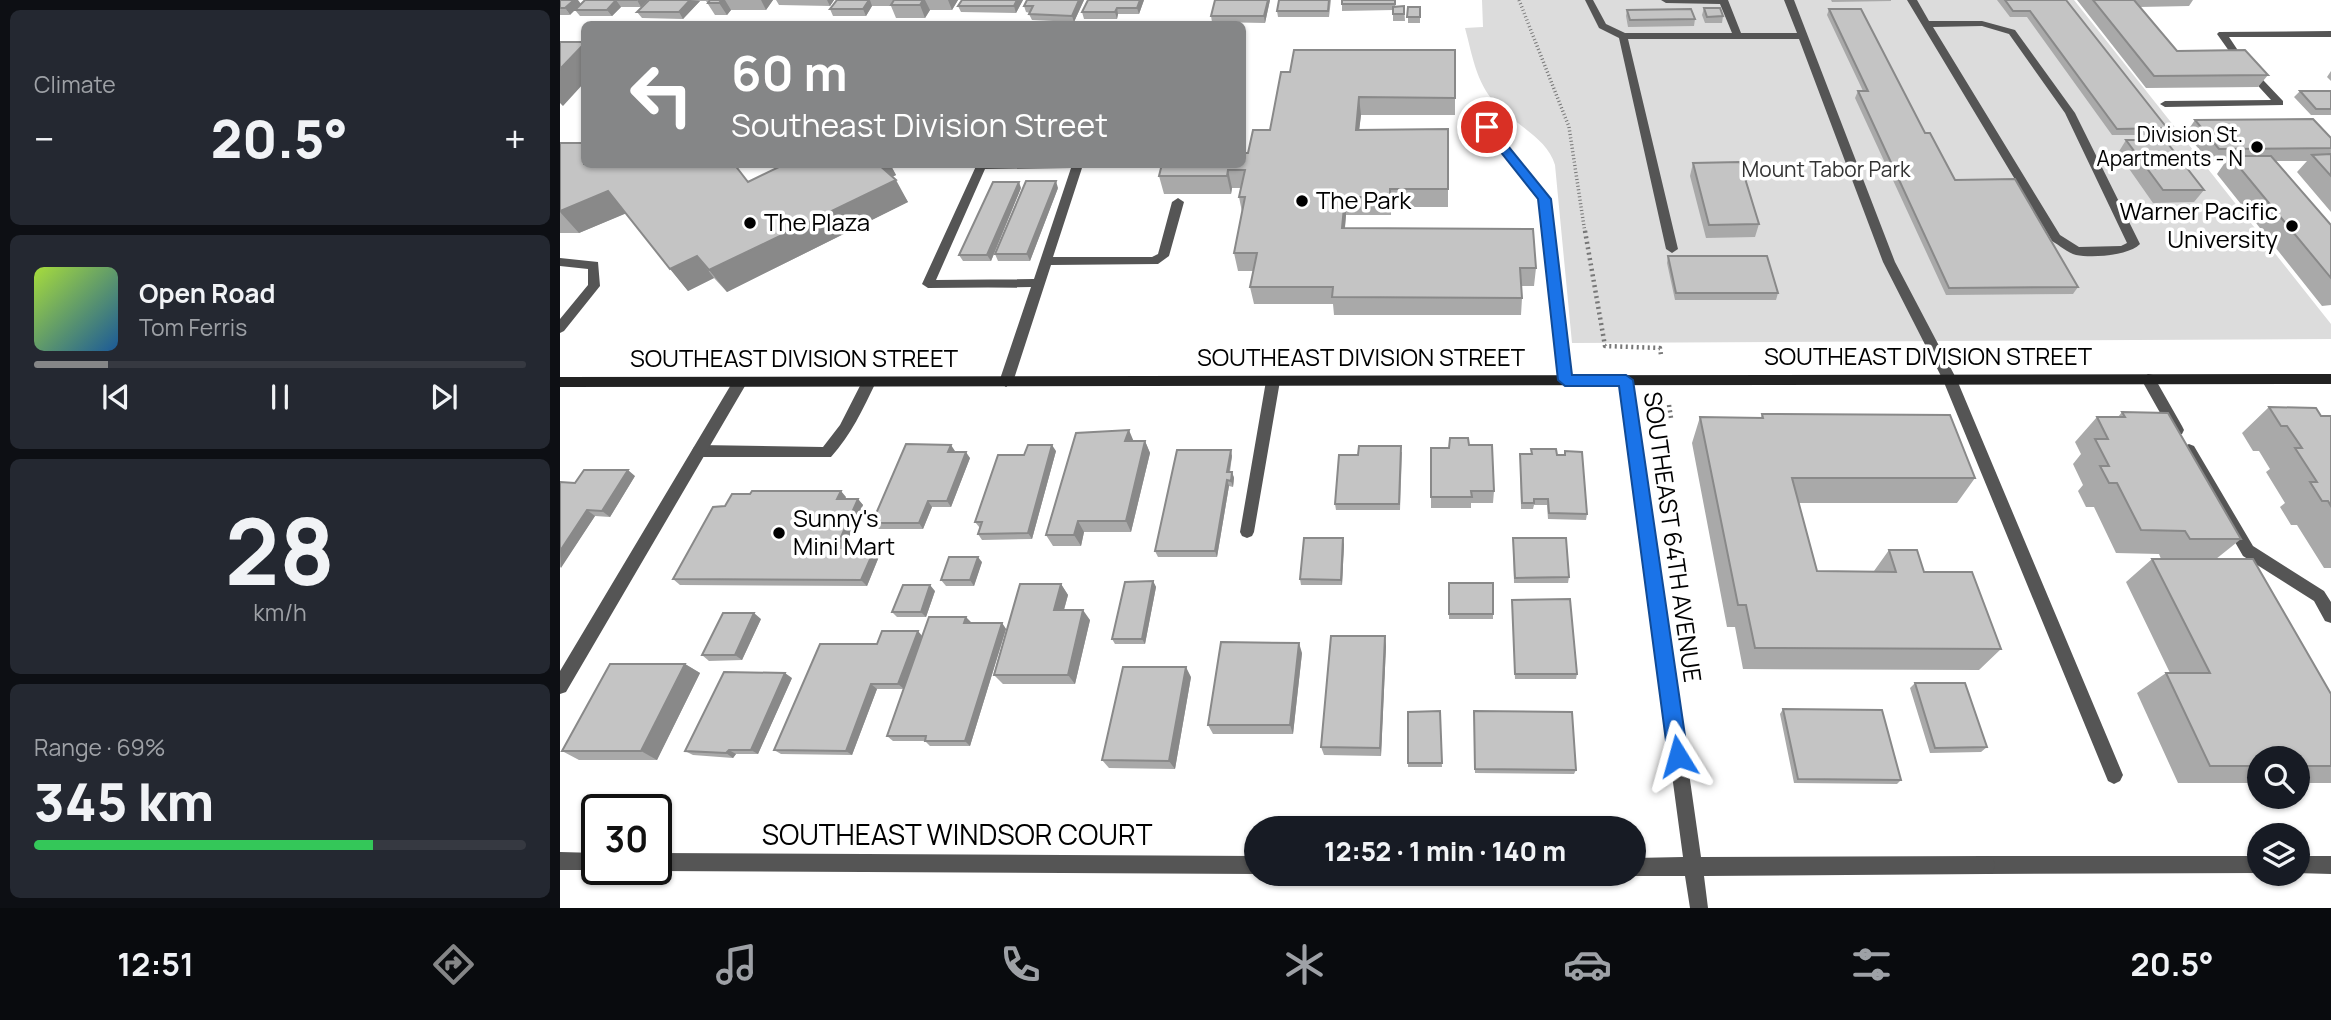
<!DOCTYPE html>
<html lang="en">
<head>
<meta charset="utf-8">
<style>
	body { margin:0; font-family:Manrope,sans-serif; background:#242831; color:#f1f3f6; height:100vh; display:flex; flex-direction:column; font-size:26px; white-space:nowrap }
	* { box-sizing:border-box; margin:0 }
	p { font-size:23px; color:#9ea1a6 }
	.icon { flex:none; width:38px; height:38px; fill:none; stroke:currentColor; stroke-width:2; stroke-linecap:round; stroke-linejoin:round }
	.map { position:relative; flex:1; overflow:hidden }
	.side { display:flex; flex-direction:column; gap:10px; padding:10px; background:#0d0f14; width:560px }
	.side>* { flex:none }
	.guide { position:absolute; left:21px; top:21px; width:665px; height:147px; border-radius:10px; box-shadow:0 2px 5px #0004; background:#858687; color:#fff; overflow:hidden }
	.buttons { position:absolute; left:1687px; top:746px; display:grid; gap:14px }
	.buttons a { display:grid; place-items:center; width:63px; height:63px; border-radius:50%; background:#171b24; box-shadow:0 2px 5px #0004; font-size:35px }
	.speed { position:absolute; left:21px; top:794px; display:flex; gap:14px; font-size:35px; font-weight:700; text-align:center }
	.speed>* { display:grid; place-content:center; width:91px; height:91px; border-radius:50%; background:#171b24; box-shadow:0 2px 5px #0004; line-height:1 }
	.speed .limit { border:4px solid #111; border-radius:10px; background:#fff; color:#111 }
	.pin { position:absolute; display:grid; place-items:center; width:60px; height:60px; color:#fff; margin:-30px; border:4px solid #fff; border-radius:50%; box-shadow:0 2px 7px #0007 }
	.me { position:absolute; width:77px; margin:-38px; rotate:352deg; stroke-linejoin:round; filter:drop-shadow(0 0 5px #0008) }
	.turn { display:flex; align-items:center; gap:24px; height:147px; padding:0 35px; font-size:32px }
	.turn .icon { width:91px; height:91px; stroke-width:2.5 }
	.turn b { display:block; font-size:49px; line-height:60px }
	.big { font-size:52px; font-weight:800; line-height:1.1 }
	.side .tile { flex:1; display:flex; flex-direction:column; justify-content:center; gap:10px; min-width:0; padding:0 24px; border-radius:10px; background:#242831 }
	.side .dial { align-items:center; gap:0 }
	.dial b { font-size:91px; line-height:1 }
	.song { display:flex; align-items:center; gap:21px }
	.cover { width:84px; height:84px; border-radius:10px; background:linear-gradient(135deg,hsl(80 70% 55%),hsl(210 70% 35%)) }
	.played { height:7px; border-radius:4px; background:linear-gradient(90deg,#858687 15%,#363941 15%) }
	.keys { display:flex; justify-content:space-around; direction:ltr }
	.heat { display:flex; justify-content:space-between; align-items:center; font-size:38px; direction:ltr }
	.charge { height:10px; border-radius:5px; background:linear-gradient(90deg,#34c759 69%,#363941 0) }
	.trip { position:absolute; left:684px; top:816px; width:402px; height:70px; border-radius:35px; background:#171b24; box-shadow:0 2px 5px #0004; font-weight:800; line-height:70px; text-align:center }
	.tabs { display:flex; height:112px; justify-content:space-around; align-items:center; background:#090b0e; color:#9ea1a6 }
	.tabs .icon { width:49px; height:49px }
	.tabs .current { color:#858687 }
	.tabs b { font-size:32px; color:#f1f3f6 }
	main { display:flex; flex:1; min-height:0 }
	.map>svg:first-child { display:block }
	.green { fill:#dcdcdc }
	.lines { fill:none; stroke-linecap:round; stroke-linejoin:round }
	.path-far1 { stroke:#777; stroke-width:3.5; stroke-dasharray:1 2.5; stroke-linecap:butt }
	.path { stroke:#777; stroke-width:4.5; stroke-dasharray:2 3.5; stroke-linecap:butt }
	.service { fill:#555; fill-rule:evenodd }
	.minor { fill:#555; fill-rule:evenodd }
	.secondary { fill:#222; fill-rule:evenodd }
	.wall { fill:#a9a9a9 }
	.shaded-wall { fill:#898989 }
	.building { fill:#c4c4c4; stroke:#898989; stroke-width:2 }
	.route { fill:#1a73e8; stroke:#114b97; stroke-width:2 }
	.poi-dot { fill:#000; stroke:#fff; stroke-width:2.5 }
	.labels { text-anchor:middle; stroke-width:7; stroke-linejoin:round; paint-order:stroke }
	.far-poi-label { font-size:21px; fill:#000; stroke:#fff; text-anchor:end }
	.far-park-label { font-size:21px; fill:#333; stroke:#fff }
	.poi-label { font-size:24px; fill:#000; stroke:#fff; text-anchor:start }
	.street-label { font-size:24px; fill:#000; stroke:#fff }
	.near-street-label { font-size:28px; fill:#000; stroke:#fff }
</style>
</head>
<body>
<main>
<section class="side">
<div class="tile"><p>Climate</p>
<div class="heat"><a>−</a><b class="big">20.5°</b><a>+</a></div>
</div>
<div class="tile">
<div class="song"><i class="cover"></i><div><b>Open Road</b><p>Tom Ferris</p></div></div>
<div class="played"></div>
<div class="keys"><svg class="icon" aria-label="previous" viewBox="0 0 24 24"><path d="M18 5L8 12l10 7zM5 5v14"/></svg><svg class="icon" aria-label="pause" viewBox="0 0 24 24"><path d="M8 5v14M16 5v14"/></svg><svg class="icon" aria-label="next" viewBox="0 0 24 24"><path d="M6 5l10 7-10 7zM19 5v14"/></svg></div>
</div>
<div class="tile dial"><b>28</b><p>km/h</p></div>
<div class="tile"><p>Range · 69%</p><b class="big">345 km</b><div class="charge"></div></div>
</section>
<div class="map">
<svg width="1771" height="908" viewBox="0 0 1771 908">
	<rect width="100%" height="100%" fill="#fff"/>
	<!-- green -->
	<path class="green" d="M922 0H1514L1771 324V339L1012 343 995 165C987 137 953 124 935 103 916 82 912 54 905 28L923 27Z"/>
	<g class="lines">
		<!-- path-far1 -->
		<path class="path-far1" d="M959 0 1009 127 1025 233"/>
		<!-- path -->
		<path class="path" d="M1025 231 1045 346 1100 348 1101 355
			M1109 405 1111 418"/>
		<!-- service -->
		<path class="service" d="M1025 0H1033L1046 24 1065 33H1172L1160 4 1106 3 1101 0H1168L1181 33H1237L1224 0H1234L1335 262 1397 380 1563 775 1560 781 1554 784 1548 781 1383 380 1323 262 1239 39H1068L1118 249 1112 253 1106 249 1059 38 1039 28Z
			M1347 0H1357L1369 21H1422L1455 30 1515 113 1580 244C1568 256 1532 258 1516 255 1508 253 1499 245 1492 241ZM1422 26 1449 34 1505 113 1567 243 1561 246 1519 247 1500 235 1373 27Z
			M1771 31V37H1669L1685 61 1723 101V105L1605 107 1600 104 1605 101 1711 100 1679 65 1657 34 1659 32Z
			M927 124 931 125 990 199 1012 380 1005 385 998 380 978 200 922 127Z
			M417 164H574L569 167 522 168 493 257H592L598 254 612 202 618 198 624 202 609 256 598 264 491 265 453 382 446 387 439 382 471 287 368 288 362 284ZM511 168 474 279 376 280 425 169Z
			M0 258 38 262 40 286 4 331 0 333V319L28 285V269L0 266Z
			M1588 374 1593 375 1622 426 1624 430 1622 434H1612L1581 379Z
			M713 376 720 381 694 532 692 536 687 538 682 536 680 532 706 381Z
			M309 377 316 382C303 409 291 435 271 457H139L134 455 132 451 134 447 139 445 263 447 280 425 304 378Z
			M1629 444 1634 446 1693 546 1764 591 1771 602V623L1765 621 1754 601 1683 556 1622 450 1624 446Z
			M1426 856H1699V873H1701L1426 874 1419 872 1417 865 1419 858Z
			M1738 856H1771V874L1736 873H1738Z"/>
		<!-- minor -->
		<path class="minor" d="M1066 375 1073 380 1141 857 1426 856 1433 858 1435 865 1433 872 1426 874 1144 876 1148 908H1130L1125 876H1074L1067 874 1074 873V858L1123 857 1059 380Z
			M180 377 187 382 185 386 6 692 0 694V671L175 378Z
			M0 852 37 853V870H41H0Z
			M96 853 696 856V873H698L696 874 96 871 92 870H96Z"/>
		<!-- secondary -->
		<path class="secondary" d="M1771 374V384L0 387V377Z"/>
	</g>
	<!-- wall -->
	<path class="wall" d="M0 0 10 15H0Z
		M25 0H88L81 7H61L52 16H20L15 10Z
		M89 0H213L206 10H171L167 15H155L146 1H140L123 19 82 18 77 12Z
		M216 0H274L270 6 219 5Z
		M277 0H398L392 10H370L365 18H336L331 6H312L306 16H273L270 9Z
		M402 0H463L456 13 401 12 398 6Z
		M467 0H524L514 22 472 20 469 14 470 13 466 12 464 6Z
		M584 0 579 14H558L557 19H524L522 12Z
		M655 0H710L705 23 652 22 651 16Z
		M719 0H771L769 17H718L717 11Z
		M836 0 835 7 844 6 845 21H833V10L782 11V4Z
		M1271 0H1331V1L1272 2Z
		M1437 0H1506L1607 128 1603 135H1552L1467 17H1450Z
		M1517 0H1633L1629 6 1579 7 1617 51 1708 75 1698 87 1586 88Z
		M848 7H860V23H848Z
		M1144 8 1163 16 1162 23H1145L1142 15Z
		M1269 9 1365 133 1395 180 1518 287 1513 294 1386 295 1295 98 1298 91H1303L1267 15Z
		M1067 10 1135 19 1134 26 1068 27 1066 16Z
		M895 50V115H801L799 130 888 129V207H831V215H786L785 228 976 268 974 286H962V298L961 315H774L773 304H694L690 287 693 271H678L674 253 682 212 679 197 681 188H672L671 194H604L599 176 688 153 710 130 730 72Z
		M1771 71V81L1767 77Z
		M1740 91H1771V115H1751L1734 97Z
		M1635 120 1771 138V212L1737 172 1747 161H1716L1771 225V305L1762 306 1657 174 1666 161 1649 162 1626 133Z
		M1566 140 1644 190 1634 202 1593 203 1558 153Z
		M0 143 188 182 225 164H330L336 175 332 177 348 202 167 292 154 278 128 291 66 213 19 233H0Z
		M1133 163 1199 224 1195 237 1146 238 1130 176Z
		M461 188 431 261H403L399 255Z
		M498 188 470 261H438L435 254Z
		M1108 256 1218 293 1216 300H1115L1107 263Z
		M1709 407 1761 416H1771V568H1764L1737 525H1731L1720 507 1725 503 1706 472 1710 469 1699 451H1693L1682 433Z
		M1562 412 1681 539 1656 559 1771 693V783H1738V758H1699V783H1618L1577 693 1606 673H1610L1566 582 1592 559H1601L1599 554 1556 553 1534 507H1526L1518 491 1523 485 1513 464 1521 454 1515 442 1537 417H1558Z
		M1202 414 1415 478 1397 503H1239L1257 571H1314L1329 550 1364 572 1441 649 1419 670 1183 669 1175 627H1167L1132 443 1140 417 1201 418Z
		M573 441H585L590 453 571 532H524L521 546H493L486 535Z
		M909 445 934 491 933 503H911V508H871V448H889Z
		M971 449 997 455H1004L1005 451 1027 514 1026 520 988 519 987 505H974L973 509H961L960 454H971Z
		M395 451V452L410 458 391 507H372L363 529H317L312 523Z
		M496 451 472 539 422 540 418 534 420 528 415 522 464 455Z
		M842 452 840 510H776L775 504 798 455Z
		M672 456 670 472H672L674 478 673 487 669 486 657 557H598L595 551Z
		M75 476 50 517 35 516 0 568V482L15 483Z
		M286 497 285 499H298L303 505 284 548 320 554 307 586 120 585 113 579Z
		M953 538 1009 577 1008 583H954Z
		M784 544 782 585H741L740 579Z
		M422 562 414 586H386L381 580Z
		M593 581 596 587 585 644H555L552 639Z
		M889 583 933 614V619H889Z
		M501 584 508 595 504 610 530 620 515 684H443L434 675Z
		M375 591 366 617H337L332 612Z
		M952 600 1017 674 1016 679H955Z
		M201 619 182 660 149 661 142 655Z
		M411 622 410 623H442L446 629 410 746H370L365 741H333L327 736 344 689H317L292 755 221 754 214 750 363 636Z
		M825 636 826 646 821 756 764 755 761 747Z
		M742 653 733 734H653L648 725Z
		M125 664 140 673 97 760H19L2 751Z
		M631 677 615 769 549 768 542 760Z
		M232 678 198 754H176L173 758 133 755 125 751Z
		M1355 683 1427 747 1421 752 1370 753 1350 688Z
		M1223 709 1341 780 1337 784 1234 783 1220 714Z
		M880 711 882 767H848V763Z
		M914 711 1016 770 1014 774 915 773Z"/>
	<!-- shaded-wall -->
	<path class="shaded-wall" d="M7 0H18L21 4 10 15 5 8Z
		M56 0 61 7 52 16 47 10Z
		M77 0H88L81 7Z
		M130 0 140 1 123 19 119 12Z
		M162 0H165L171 10 167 15 159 3Z
		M201 0H213L206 10Z
		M267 0H274L270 6Z
		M310 0 312 6 306 16 303 9Z
		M363 0H365L370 10 365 18 360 5Z
		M388 0H398L392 10Z
		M457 0H463L456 13 454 6Z
		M519 0H524L514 22 512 16Z
		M580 0H584L579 14 577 8Z
		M708 0H710L705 23 704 16Z
		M557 8 558 14 557 19 555 12Z
		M24 44V83L3 106 0 103V69Z
		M799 97 801 115 797 148 796 130Z
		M315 164H330L336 175 324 181Z
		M668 170 672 188 671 194 667 176Z
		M336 180 348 202 167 292 149 270Z
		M496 181 498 188 470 261 467 254Z
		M459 182 461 188 431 261 427 255Z
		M48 191 67 213 19 233 0 212V211Z
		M785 197 786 215 783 246 782 228Z
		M137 256 154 278 128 291 110 269Z
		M569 430 574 442 565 441Z
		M585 441 590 453 571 532 566 521Z
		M391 445 395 451 393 458 388 452Z
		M492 445 496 451 472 539 468 533Z
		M671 450 672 456 668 478 667 472Z
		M406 452 410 458 391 507 387 501Z
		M68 470 75 476 50 517 42 511Z
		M672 472 674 478 673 487 671 481Z
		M667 480 669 486 657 557 655 551Z
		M281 491 286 497 282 505 277 499Z
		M298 499 303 505 282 553 276 548Z
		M368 501 372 507 363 529 359 523Z
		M27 510 35 516 1 568 0 551Z
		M518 521 524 532 521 546 514 535Z
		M783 538 784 544 782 585 781 580Z
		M315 548 320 554 307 586 301 580Z
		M418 557 422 562 414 586 410 580Z
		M593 581 596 587 585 644 582 639Z
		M501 584 508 595 501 620 494 610Z
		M370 585 375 591 366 617 361 612Z
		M523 610 530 620 515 684 508 675Z
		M194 613 201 619 182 660 175 655Z
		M406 617 411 622 409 629 404 623Z
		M442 623 446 629 410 746 405 741Z
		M358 631 363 637 344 689 338 684Z
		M825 636 826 646 821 756 820 748Z
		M739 643 742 653 733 734 730 725Z
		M125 664 140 673 97 760 81 751Z
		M626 667 631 677 615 769 609 761Z
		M225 673 232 678 198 754 191 750Z
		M311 684 317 689 292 755 286 751Z
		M169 750 176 754 173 758 166 753Z"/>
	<!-- building -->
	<path class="building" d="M0 0H14L5 8H0Z
		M25 0H77H56L47 10H15Z
		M89 0H130L119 12H77Z
		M150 0H162L159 3H148Z
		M277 0H309L303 9H270Z
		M334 0H363L360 5H331Z
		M402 0H457L454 6H398Z
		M467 0H519L512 16 469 14 473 6H464Z
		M528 0H580L577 8H557L555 12H522Z
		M655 0H708L704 16H651Z
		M719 0H769L768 11H717Z
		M782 0H835V4H782Z
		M1445 0H1506L1607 128 1557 129 1470 11H1453Z
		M1533 0H1574L1617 51 1685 50 1708 75 1594 76Z
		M844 6V14H833V7Z
		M848 7H860V17H847Z
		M1144 8H1160L1163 16 1147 17Z
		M1131 9 1135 19 1070 20 1067 10Z
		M1269 9H1301L1365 133H1370L1395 180 1455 179 1518 287 1389 288 1298 91H1308Z
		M0 42H24V44L0 69Z
		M734 50H895V98L799 97 796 130 888 129V189H830V197H785L782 228 973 229 976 268H960L962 298 772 297 773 287H690L697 253H674L685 197H679L685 170H668L667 176H599L602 164H682V153H688L693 130H710L721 72H730Z
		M1740 91H1771V109H1756Z
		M1753 119 1771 138V148L1659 149 1635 120Z
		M1566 140H1605L1644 190H1603Z
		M0 143H24V164H174L188 182 225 164H318L336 180 149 270 137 256 110 269 48 191 0 211Z
		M1771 154V176L1752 155Z
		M1670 156H1711L1771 225V278Z
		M1180 162 1199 224 1149 225 1133 163Z
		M466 181H496L467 254H435Z
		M433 182H459L427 255H399Z
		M1108 256H1207L1218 293H1116Z
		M1709 407 1756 408 1761 416H1771V506L1768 501H1762L1750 482H1757L1735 448H1742L1727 426H1721Z
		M1562 412 1608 413 1681 539H1630L1625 531 1581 530 1557 483H1549L1540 466H1549L1535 439H1548L1537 417H1565Z
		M1202 414 1390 415 1415 478H1232L1257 571 1336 572 1329 550H1357L1364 572H1412L1441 649 1195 648 1186 605H1178L1140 417 1203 418Z
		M569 430 565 441H585L566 521H518L514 535H486L516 433Z
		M890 438H908L909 445H932L934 491H911L912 497H871V448H889Z
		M346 444 391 445 388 452H406L387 501H368L359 523H312Z
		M468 445H492L468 533 418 534 422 522H415L438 455H464Z
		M799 446H841L839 504H775L779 455H798Z
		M971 449H996L997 455H1005V451L1022 452 1027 514 989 513 988 499H974V503H962L960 454H972Z
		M617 450H671L667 472H672L671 481 667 480 655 551H595Z
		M24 470H68L42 511 27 510 0 551V482L15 483Z
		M192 491H281L277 499H298L276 548H315L301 580 113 579 153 507 165 506 172 494H190Z
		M744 538H783L781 580 740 579Z
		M953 538H1006L1009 577 955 578Z
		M389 557H418L410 580H381Z
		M1592 559H1693L1771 694V766H1738V758H1699V766H1650L1606 673H1650Z
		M593 581 582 639H552L565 582Z
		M889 583H933V614H889Z
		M460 584H501L494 610H523L508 675H434Z
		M343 585H370L361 612H332Z
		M1010 599 1017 674H955L952 600Z
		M163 613H194L175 655H142Z
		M369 617H406L404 623H442L405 741H365L366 736H327Z
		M322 631H358L338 684H311L286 751 214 750 260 644H317Z
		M771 636H825L820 748 761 747Z
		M661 642 739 643 730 725H648Z
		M50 664H125L81 751H2Z
		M563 667H626L609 761 542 760Z
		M164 672 225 673 191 750H169L166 753 125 751Z
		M1355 683H1405L1427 747 1375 748Z
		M1223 709 1322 710 1341 780 1238 779Z
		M880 711 882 763H848V712Z
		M914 711 1012 712 1016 770 915 769Z"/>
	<!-- route -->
	<path class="route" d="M927 124 931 125 991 199 1012 375H1066L1073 380 1128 756 1125 763 1118 766 1111 763 1108 756 1059 386H1005L998 380 978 199 921 127Z"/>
	<!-- markers -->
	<g class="poi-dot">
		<circle cx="1697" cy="147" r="7"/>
		<circle cx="742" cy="201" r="7"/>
		<circle cx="190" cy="223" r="7"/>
		<circle cx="1732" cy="226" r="7"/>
		<circle cx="219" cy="533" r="7"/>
	</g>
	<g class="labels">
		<!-- far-poi labels -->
		<g class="far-poi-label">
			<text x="1683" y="142">Division St.<tspan x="1683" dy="24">Apartments - N</tspan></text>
		</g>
		<!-- far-park labels -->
		<g class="far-park-label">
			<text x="1266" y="177">Mount Tabor Park</text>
		</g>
		<!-- poi labels -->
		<g class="poi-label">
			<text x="756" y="209">The Park</text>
			<text x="1718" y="220" text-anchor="end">Warner Pacific<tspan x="1718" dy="28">University</tspan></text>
			<text x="204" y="231">The Plaza</text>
			<text x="233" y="527">Sunny's<tspan x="233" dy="28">Mini Mart</tspan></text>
		</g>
		<!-- street labels -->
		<g class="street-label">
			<text x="1368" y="365">SOUTHEAST DIVISION STREET</text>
			<text x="801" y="366">SOUTHEAST DIVISION STREET</text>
			<text x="234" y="367">SOUTHEAST DIVISION STREET</text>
			<text transform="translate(1112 537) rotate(82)" y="8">SOUTHEAST 64TH AVENUE</text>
		</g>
		<!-- near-street labels -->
		<g class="near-street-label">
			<text x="397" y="845">SOUTHEAST WINDSOR COURT</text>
		</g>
	</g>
</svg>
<div class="buttons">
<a><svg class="icon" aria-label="search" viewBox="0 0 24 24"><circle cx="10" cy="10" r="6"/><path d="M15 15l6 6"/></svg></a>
<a><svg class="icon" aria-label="layers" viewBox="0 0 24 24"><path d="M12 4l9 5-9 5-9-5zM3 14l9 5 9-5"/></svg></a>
</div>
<div class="speed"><div class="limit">30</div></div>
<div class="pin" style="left:927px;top:127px;background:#d93025"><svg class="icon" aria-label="arrive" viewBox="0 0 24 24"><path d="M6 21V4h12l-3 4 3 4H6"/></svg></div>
<svg class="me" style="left:1118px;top:756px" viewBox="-20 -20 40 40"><path d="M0-17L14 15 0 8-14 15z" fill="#1a73e8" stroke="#fff" stroke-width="4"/></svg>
<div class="trip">12:52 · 1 min · 140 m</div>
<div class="guide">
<div class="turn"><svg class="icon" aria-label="left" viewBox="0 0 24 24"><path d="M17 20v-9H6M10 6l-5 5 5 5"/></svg><div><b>60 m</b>Southeast Division Street</div></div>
</div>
</div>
</main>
<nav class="tabs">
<b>12:51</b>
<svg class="icon current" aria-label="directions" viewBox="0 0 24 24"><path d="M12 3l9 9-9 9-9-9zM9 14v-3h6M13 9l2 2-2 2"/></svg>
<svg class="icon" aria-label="music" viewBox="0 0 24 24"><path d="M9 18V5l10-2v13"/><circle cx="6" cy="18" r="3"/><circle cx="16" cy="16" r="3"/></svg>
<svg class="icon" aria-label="phone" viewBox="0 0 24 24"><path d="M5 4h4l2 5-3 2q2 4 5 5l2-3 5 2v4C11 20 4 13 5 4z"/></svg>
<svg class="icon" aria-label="climate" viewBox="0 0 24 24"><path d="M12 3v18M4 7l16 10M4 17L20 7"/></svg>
<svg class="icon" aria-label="car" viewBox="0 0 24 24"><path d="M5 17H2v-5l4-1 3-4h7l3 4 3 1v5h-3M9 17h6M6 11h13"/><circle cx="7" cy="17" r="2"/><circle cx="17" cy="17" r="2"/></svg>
<svg class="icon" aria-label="filters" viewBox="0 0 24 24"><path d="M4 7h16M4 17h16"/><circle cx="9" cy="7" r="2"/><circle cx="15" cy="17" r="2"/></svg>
<b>20.5°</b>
</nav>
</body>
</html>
